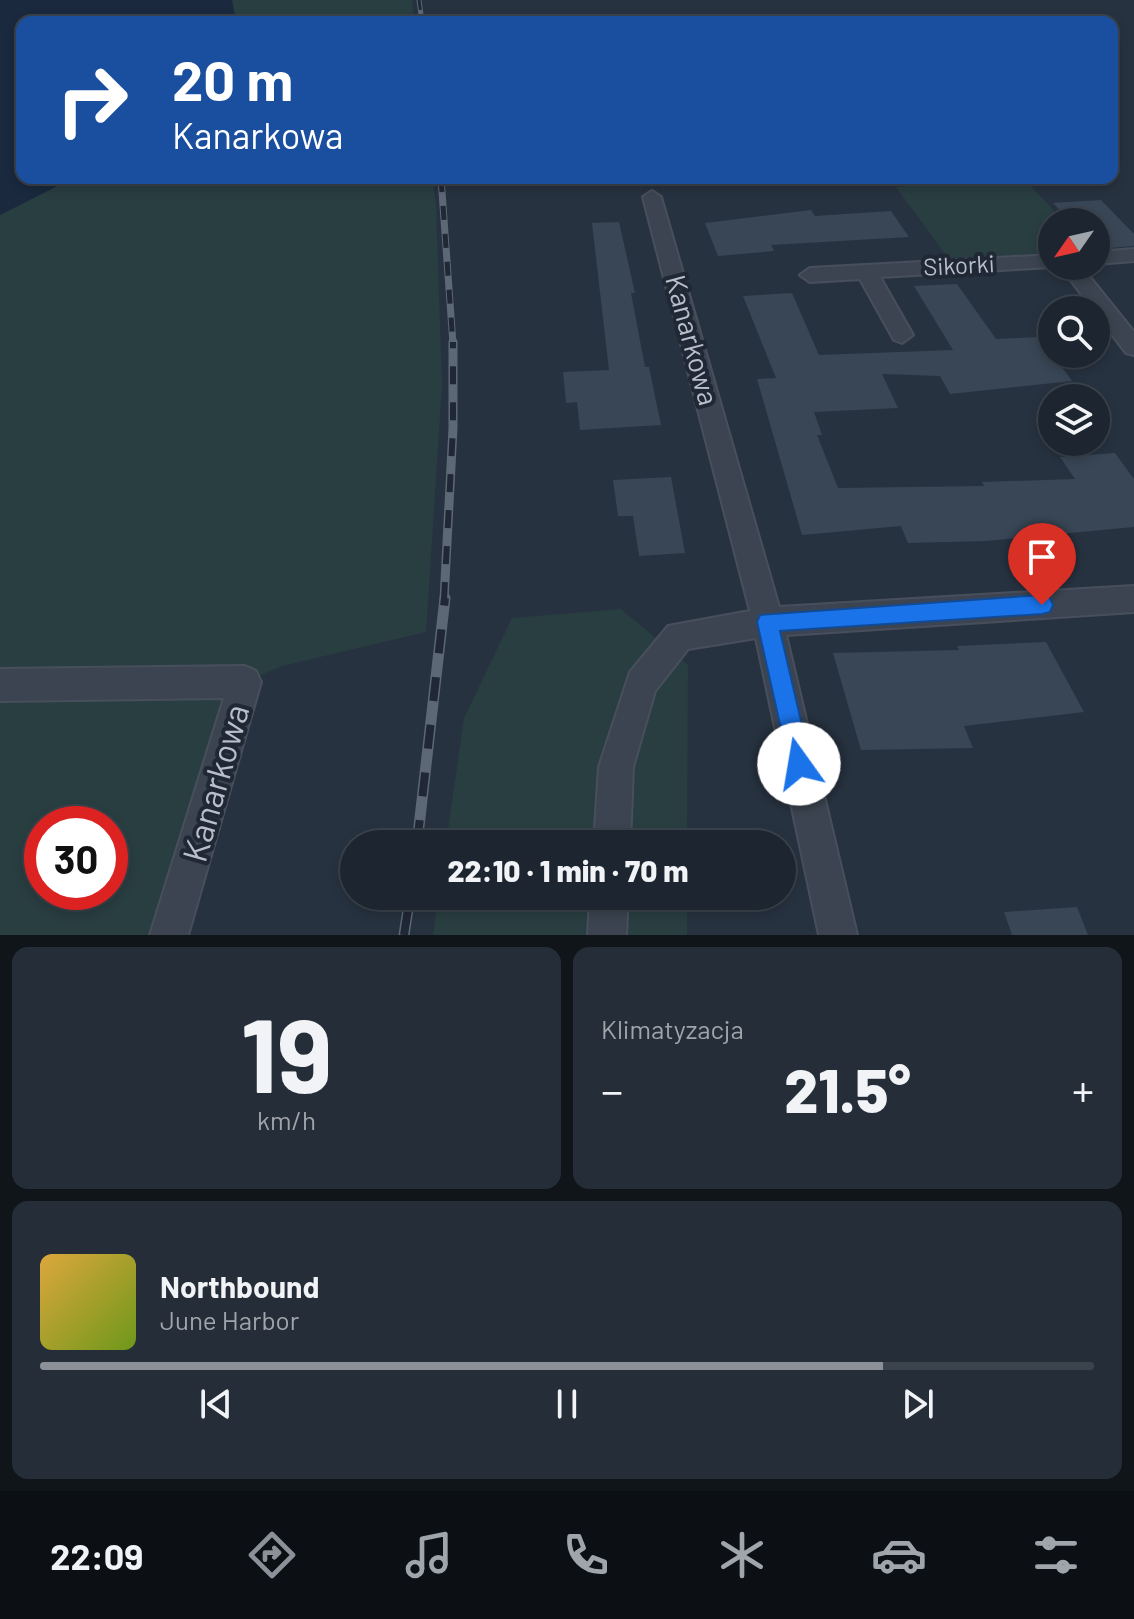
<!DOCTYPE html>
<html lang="pl">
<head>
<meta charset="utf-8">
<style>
	body { margin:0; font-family:Barlow,sans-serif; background:#252e38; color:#f1f3f6; height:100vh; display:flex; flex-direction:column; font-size:30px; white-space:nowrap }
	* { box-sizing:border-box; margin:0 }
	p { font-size:26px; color:#a0a5ab }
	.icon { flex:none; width:44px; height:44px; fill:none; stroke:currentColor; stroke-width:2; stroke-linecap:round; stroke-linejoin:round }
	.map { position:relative; height:935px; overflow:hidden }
	.drawer { display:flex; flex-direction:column; gap:12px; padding:12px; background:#10151a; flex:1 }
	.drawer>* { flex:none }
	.banner { position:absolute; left:16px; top:16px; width:1102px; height:168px; border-radius:16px; box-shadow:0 4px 12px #0003,0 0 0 2px #3b434c; background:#1a4fa0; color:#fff; overflow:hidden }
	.needle { width:52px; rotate:236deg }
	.buttons { position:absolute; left:1038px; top:208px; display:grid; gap:16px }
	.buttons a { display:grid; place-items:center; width:72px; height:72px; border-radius:50%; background:#1d2630; box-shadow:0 4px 12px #0003,0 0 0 2px #3b434c; font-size:40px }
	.speed { position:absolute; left:24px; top:806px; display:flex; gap:16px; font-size:40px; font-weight:700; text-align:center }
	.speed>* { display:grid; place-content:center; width:104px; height:104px; border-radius:50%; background:#1d2630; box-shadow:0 4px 12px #0003,0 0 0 2px #3b434c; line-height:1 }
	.speed .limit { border:12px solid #d22; background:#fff; color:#111 }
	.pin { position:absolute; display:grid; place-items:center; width:68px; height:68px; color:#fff; margin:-82px -34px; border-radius:50% 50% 50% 0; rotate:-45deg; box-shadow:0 0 8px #0007 }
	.pin .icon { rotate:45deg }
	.me { position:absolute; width:88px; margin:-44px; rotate:347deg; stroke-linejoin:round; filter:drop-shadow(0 0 6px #0008) }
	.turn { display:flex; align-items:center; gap:28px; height:168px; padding:0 24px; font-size:36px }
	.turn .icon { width:104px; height:104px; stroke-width:2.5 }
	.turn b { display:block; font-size:56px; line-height:68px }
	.big { font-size:60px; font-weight:800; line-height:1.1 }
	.drawer .tile { flex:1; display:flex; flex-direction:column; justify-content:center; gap:12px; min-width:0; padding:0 28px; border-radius:16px; background:#252e38 }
	.drawer .dial { align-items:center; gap:0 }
	.dial b { font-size:104px; line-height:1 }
	.song { display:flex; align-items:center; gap:24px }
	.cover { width:96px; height:96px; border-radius:12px; background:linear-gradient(135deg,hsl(40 70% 55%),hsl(80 70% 35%)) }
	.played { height:8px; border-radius:4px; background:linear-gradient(90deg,#8c9099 80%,#3b434c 80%) }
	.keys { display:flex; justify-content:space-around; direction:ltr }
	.heat { display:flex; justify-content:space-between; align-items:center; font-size:44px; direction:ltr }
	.drawer .tiles { flex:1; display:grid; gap:12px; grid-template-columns:1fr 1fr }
	.tile:last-child { grid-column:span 2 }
	.trip { position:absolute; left:340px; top:830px; width:456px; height:80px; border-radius:40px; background:#1d2630; box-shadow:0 4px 12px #0003,0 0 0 2px #3b434c; font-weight:800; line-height:80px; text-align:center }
	.tab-bar { display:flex; height:128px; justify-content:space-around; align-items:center; background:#0c0f13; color:#a0a5ab }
	.tab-bar .icon { width:56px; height:56px }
	.tab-bar .active { color:#8c9099 }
	.tab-bar b { font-size:36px; color:#f1f3f6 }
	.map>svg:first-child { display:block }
	.green { fill:#293e41; fill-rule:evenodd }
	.water { fill:#1a293e }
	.building { fill:#394655 }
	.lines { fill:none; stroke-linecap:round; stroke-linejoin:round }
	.minor-casing { stroke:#484f5c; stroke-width:4 }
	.minor { fill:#3b4450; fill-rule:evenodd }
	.rail-far3-casing { stroke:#5d6876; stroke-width:5 }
	.rail-far2-casing { stroke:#5d6876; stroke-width:7 }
	.rail-far1-casing { stroke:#5d6876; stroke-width:9 }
	.rail-casing { stroke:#5d6876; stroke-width:11 }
	.rail-far3 { stroke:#202835; stroke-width:3; stroke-dasharray:10; stroke-linecap:butt }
	.rail-far2 { stroke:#202835; stroke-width:5; stroke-dasharray:14; stroke-linecap:butt }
	.rail-far1 { stroke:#202835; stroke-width:6; stroke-dasharray:18; stroke-linecap:butt }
	.rail { stroke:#202835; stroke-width:8; stroke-dasharray:24; stroke-linecap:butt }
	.route { fill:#1a73e8; stroke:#114b97; stroke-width:2 }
	.labels { text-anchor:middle; stroke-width:8; stroke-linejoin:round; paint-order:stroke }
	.far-street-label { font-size:24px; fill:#b8bfca; stroke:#202835 }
	.street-label { font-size:28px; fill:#b8bfca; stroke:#202835 }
	.near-street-label { font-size:34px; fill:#b8bfca; stroke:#202835 }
</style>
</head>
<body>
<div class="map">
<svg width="1134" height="935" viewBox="0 0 1134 935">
	<rect width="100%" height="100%" fill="#273240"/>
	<!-- green -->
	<path class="green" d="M232 0H412L414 22H236Z
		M73 178H432L436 206 442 385 426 632 282 666 245 682 169 935H0V215ZM42 824H110V892H42Z
		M994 178H1023L1065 222H1052V253L948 258 896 187Z
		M621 609 688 665 687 844H446L464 718 512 618Z
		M438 896H687V935H433Z"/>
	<!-- water -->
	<path class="water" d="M0 0H232L236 22H22V178H73L0 215Z"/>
	<!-- building -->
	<path class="building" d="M1101 200 1134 234V246L1096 249V222H1071L1053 203Z
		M811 210 815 216 891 211 909 237 771 245 774 251 718 256 705 223Z
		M619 222 635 293H631L645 367H649L661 425 580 430 577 402 566 403 563 372 609 370 592 223Z
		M957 284 996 339 1040 337 1072 381 950 394 940 376 882 374 898 408 814 412 822 435H817L838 488 984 486 982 482 1075 479 1060 457 1115 453 1134 479V527L985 541 908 543 901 526 802 535 757 379 776 378 743 296 792 293 819 355 953 350 914 286Z
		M671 477 685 553 639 556 633 516H618L613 480Z
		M1046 642 1084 712 964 726 973 748 861 750 833 653 959 650 957 646Z
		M1077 907 1088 935H1012L1004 912Z"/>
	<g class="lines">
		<!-- minor casing -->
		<g class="minor-casing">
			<path id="minor" d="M652 191 661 197 779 607 1134 586V612L786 635 857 935H819L756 638 688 649 655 691 633 767 630 844H594L599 767 630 672 668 626 750 611 643 197Z
				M1134 249V261L1096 264V252Z
				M1052 255V266H1057L1052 267 880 277 913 335 902 343 894 340 860 279 810 282 800 275 810 268Z
				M1060 266H1081L1134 332V355L1126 353Z
				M245 666 256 671 261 682 188 935H150L224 698 0 701V669Z
				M590 896H628L626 935H588Z"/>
		</g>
		<!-- minor -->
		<use href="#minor" class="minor"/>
		<!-- rail-far3 casing -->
		<g class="rail-far3-casing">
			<path id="rail-far3" d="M419 0 422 22"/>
		</g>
		<!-- rail-far2 casing -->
		<g class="rail-far2-casing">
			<path id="rail-far2" d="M441 178 453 344"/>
		</g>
		<!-- rail-far1 casing -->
		<g class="rail-far1-casing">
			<path id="rail-far1" d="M444 600 453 428V342"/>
		</g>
		<!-- rail casing -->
		<g class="rail-casing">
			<path id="rail" d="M417 844 445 598
				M404 935 410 896"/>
		</g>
		<!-- rail-far3 -->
		<use href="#rail-far3" class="rail-far3"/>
		<!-- rail-far2 -->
		<use href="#rail-far2" class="rail-far2"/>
		<!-- rail-far1 -->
		<use href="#rail-far1" class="rail-far1"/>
		<!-- rail -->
		<use href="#rail" class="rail"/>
	</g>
	<!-- route -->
	<path class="route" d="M1042 595 1050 598 1053 605 1050 612 1042 614 780 631 811 764 808 773 799 776 791 773 757 622 760 615Z"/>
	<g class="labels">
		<!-- far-street labels -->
		<g class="far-street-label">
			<text transform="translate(959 266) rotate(-3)" y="8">Sikorki</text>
		</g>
		<!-- street labels -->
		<g class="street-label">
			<text transform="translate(692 340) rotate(75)" y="10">Kanarkowa</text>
		</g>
		<!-- near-street labels -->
		<g class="near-street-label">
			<text transform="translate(216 783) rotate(-74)" y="12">Kanarkowa</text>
		</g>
	</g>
</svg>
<div class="buttons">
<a><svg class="needle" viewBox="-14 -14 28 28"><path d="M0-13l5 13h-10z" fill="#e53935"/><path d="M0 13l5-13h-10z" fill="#a0a5ab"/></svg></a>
<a><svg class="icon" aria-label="search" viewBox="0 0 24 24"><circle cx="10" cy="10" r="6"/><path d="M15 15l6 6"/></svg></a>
<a><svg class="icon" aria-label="layers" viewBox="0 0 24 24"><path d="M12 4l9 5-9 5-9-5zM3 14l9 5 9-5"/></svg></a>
</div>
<div class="speed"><div class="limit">30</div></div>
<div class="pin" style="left:1042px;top:605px;background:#d93025"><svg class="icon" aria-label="arrive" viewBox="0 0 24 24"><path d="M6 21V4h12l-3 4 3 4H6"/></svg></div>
<svg class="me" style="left:799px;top:764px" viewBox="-20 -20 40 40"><circle r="19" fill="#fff"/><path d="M0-13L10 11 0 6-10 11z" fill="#1a73e8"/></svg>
<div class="trip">22:10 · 1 min · 70 m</div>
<div class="banner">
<div class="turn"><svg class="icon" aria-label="right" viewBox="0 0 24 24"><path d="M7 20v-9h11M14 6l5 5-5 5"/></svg><div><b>20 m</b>Kanarkowa</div></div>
</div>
</div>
<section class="drawer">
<div class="tiles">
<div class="tile dial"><b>19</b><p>km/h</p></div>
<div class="tile"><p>Klimatyzacja</p>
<div class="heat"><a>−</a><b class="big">21.5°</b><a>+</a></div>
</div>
<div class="tile">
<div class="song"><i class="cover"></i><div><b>Northbound</b><p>June Harbor</p></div></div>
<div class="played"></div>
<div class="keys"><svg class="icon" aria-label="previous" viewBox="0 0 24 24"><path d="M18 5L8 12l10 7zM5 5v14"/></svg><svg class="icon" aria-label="pause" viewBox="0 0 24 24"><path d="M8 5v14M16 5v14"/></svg><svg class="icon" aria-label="next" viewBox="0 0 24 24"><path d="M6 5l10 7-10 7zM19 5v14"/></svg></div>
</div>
</div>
</section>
<nav class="tab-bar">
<b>22:09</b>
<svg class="icon active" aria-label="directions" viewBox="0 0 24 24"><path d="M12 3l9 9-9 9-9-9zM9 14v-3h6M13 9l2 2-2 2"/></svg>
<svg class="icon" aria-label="music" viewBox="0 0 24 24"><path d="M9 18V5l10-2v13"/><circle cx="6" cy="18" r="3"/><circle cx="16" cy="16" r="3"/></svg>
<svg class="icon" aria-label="phone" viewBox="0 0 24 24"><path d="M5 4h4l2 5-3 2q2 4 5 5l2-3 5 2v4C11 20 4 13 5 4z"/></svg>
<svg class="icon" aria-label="climate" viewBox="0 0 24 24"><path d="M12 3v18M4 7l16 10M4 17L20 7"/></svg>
<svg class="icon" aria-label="car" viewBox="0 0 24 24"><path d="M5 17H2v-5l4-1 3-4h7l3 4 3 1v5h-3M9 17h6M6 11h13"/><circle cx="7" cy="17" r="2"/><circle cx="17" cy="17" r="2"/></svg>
<svg class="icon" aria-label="filters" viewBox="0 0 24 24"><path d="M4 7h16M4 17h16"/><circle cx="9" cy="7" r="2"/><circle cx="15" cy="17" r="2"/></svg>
</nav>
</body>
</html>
